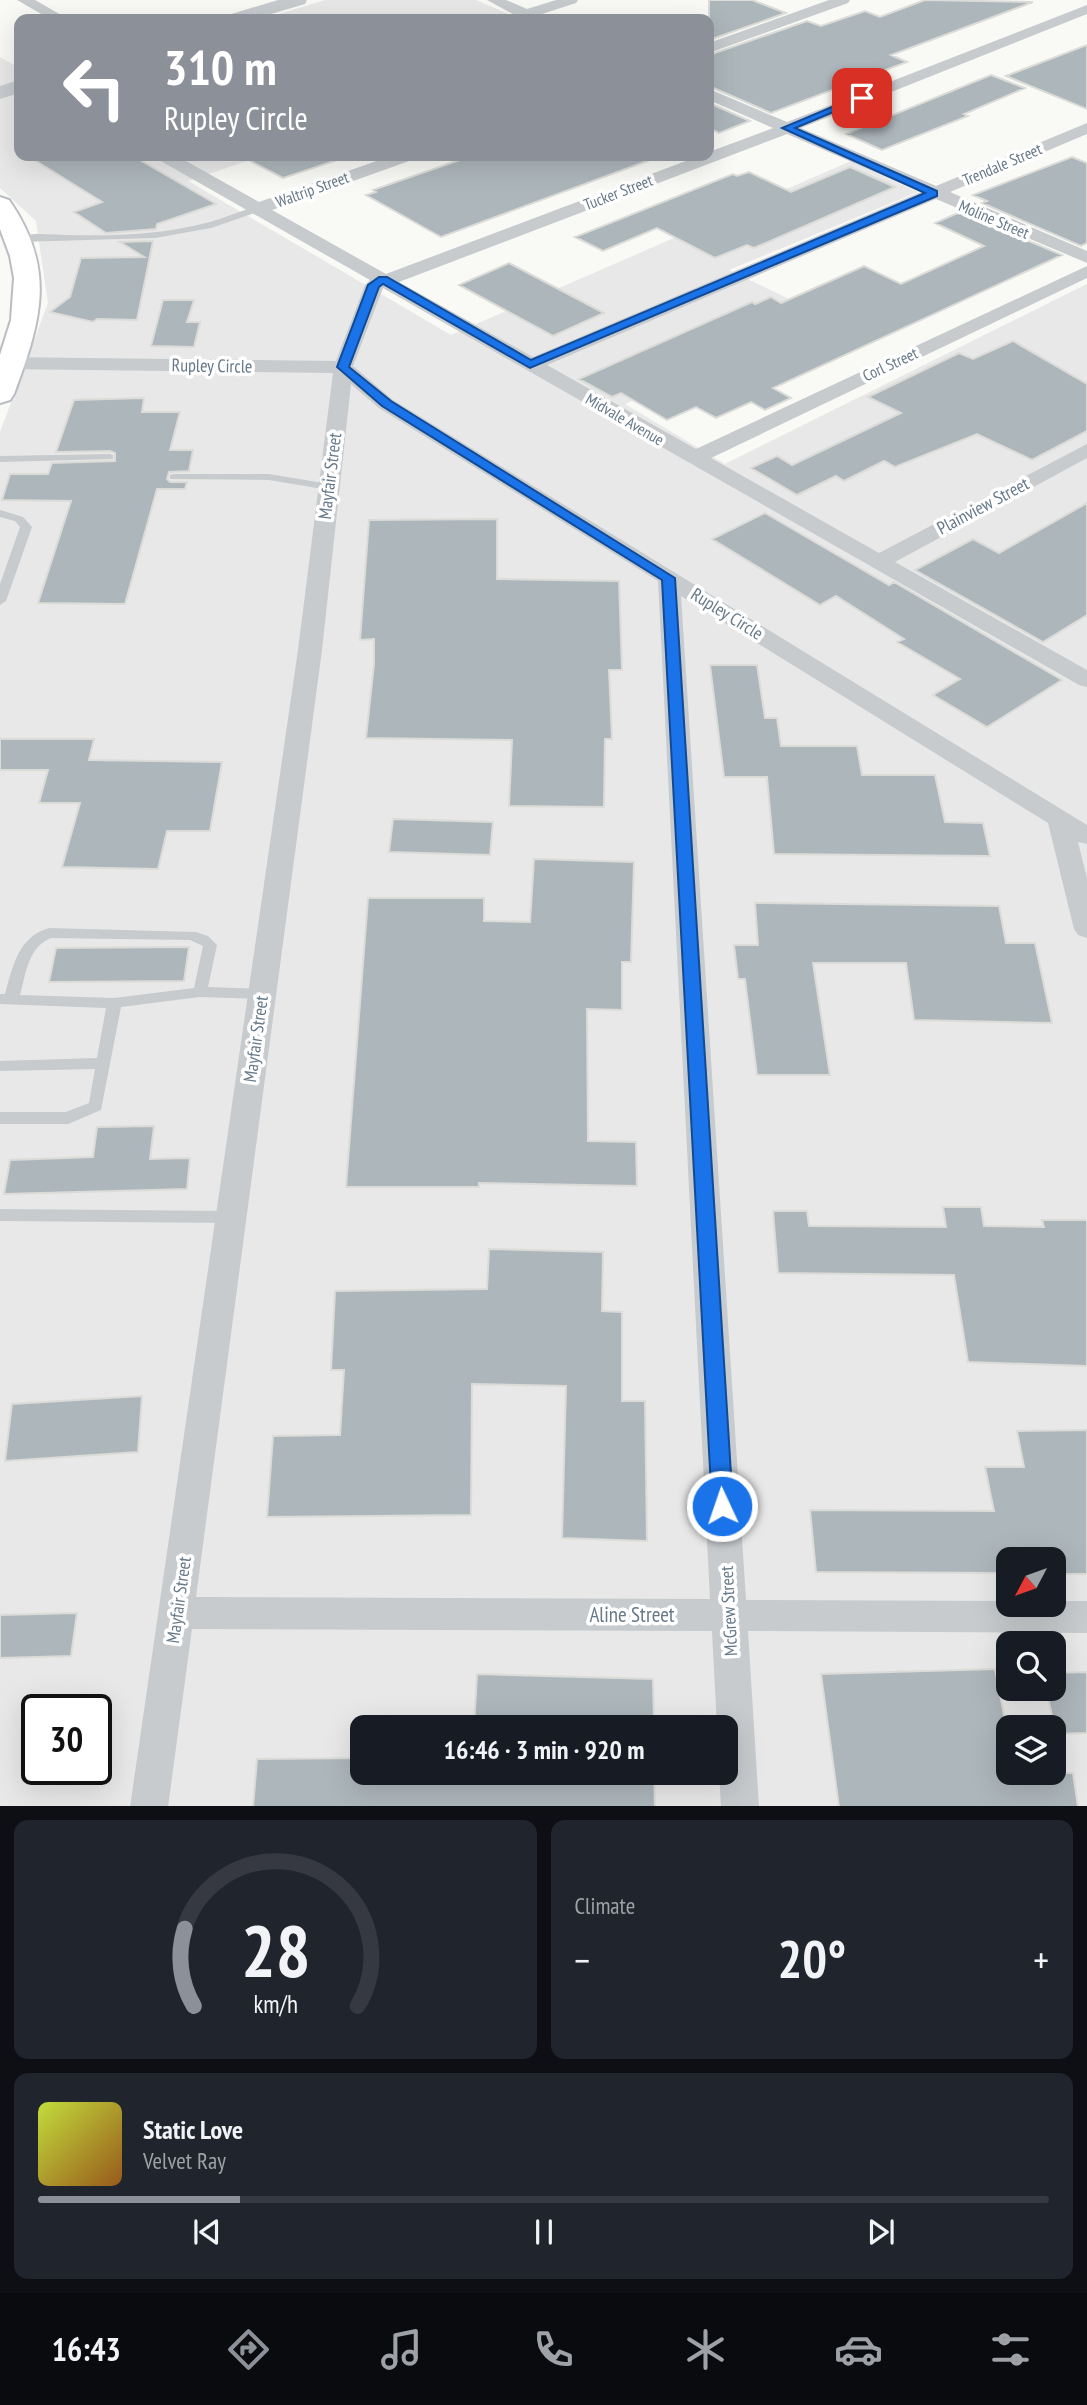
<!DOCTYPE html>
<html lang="en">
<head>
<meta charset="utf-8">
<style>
	body { margin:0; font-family:"PT Sans Narrow",sans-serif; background:#20242c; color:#f1f3f6; height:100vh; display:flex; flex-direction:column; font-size:26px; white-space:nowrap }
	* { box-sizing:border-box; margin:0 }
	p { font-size:23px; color:#9ea1a6 }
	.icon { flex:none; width:38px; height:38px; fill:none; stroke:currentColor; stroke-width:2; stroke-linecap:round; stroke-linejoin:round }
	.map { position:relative; height:1806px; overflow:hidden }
	.panel { display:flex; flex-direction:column; gap:14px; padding:14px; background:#0d0f14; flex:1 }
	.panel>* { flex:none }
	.top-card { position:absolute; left:14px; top:14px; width:700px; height:147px; border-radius:14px; box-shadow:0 7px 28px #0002; background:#8c9099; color:#fff; overflow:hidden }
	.needle { width:46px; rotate:229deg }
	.tools { position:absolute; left:996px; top:1547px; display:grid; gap:14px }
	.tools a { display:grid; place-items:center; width:70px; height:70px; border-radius:14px; background:#171b24; box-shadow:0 7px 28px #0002; font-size:35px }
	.speed { position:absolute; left:21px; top:1694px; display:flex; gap:14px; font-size:35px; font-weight:700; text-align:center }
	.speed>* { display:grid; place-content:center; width:91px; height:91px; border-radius:50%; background:#171b24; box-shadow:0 7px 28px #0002; line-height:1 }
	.speed .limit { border:4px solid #111; border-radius:10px; background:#fff; color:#111 }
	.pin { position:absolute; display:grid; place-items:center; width:60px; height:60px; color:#fff; margin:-30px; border-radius:14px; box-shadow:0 4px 10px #0006 }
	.me { position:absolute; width:77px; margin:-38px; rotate:357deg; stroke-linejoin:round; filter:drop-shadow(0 0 5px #0008) }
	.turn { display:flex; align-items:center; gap:24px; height:147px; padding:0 35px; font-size:32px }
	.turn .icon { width:91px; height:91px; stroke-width:2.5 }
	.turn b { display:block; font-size:49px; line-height:60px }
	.big { font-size:52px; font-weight:700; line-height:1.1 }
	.panel .tile { flex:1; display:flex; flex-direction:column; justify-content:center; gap:10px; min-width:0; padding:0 24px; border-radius:14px; background:#20242c }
	.panel .dial { align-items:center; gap:0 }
	.dial svg { height:182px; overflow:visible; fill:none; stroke:#363941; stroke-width:7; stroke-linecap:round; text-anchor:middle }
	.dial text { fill:#f1f3f6; stroke:none }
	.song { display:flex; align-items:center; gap:21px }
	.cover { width:84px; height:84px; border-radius:10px; background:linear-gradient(135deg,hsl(70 70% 55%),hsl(30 70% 35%)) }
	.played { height:7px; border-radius:4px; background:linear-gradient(90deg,#8c9099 20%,#363941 20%) }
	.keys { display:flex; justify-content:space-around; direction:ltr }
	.heat { display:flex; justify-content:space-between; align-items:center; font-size:38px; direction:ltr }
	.panel .tiles { flex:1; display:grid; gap:14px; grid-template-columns:1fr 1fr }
	.tile:last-child { grid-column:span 2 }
	.trip { position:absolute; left:350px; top:1715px; width:388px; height:70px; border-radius:14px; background:#171b24; box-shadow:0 7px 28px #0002; font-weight:700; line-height:70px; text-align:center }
	.tab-bar { display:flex; height:112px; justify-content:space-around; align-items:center; background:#090b0e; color:#9ea1a6 }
	.tab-bar .icon { width:49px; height:49px }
	.tab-bar .active { color:#8c9099 }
	.tab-bar b { font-size:32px; color:#f1f3f6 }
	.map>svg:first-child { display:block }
	.built { fill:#e7e8e7; fill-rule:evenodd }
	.building { fill:#adb6bb; stroke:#dbdbd8; stroke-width:2 }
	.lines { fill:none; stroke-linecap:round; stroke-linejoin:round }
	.secondary-casing { stroke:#b9bec3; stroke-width:4 }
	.service { fill:#c7cbce; fill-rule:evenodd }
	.minor { fill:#c7cbce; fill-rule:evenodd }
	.tertiary { fill:#c7cbce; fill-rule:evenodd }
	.secondary { fill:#fff; fill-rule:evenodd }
	.route { fill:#1a73e8; stroke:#114b97; stroke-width:2 }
	.labels { text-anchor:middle; stroke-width:7; stroke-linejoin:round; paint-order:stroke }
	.far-street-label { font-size:16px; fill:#667989; stroke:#fff }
	.street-label { font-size:18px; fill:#667989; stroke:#fff }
	.near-street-label { font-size:21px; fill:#667989; stroke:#fff }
</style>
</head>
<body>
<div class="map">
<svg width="1087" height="1807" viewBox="0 0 1087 1807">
	<rect width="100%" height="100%" fill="#f9f9f6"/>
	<!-- built -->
	<path class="built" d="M325 0H476L520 19H263Z
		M0 57 19 68V156H262L188 181 451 335 851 161 918 192 729 270 820 314 625 404 725 464 1087 284V1806H0V432L48 303 36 221 0 188ZM1008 1559H1054V1605H1008ZM1008 1643H1054V1689H1008ZM37 1710H96V1769H37ZM362 1727H726V1773H362ZM1008 1727H1054V1773H1008Z"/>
	<!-- building -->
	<path class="building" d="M709 0H752L786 13 709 40Z
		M925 0 1033 2 891 55 907 62 771 113 709 86V55L807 21 821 26 865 11 880 17Z
		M1087 45V109L1006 76Z
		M991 75 1025 88 964 114 968 116 882 150 846 134Z
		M709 103 750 121 719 133 709 128Z
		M28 156H133L216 204 157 224 156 229 106 233 74 212 102 202Z
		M241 156H343V158L283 178Z
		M471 156H658V157L441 237 366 195 376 192 373 190Z
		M1072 157 1087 163V243L1081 246 982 203 987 201 973 195Z
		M850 167 895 187 754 248 747 245 715 258 657 228 603 251 575 237 733 174 737 176 749 172 791 192Z
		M960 212 1062 255 773 388 791 398 765 410 751 402 716 418 696 407 667 420 621 393 612 397 579 379 752 302 755 304 771 297 781 303 864 266 901 284 984 246 935 223Z
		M153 241 137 320 97 319 93 322 50 312 70 297 81 258 144 257 120 242Z
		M509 263 604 313 553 336 459 285Z
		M163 300H194L187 322H200L194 347 151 346Z
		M1013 341 1087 384V431L1032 460 977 434 895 467 884 461 844 481 836 476 797 495 751 468 777 456 792 465 901 413 868 397 959 353 973 359Z
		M144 398 142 412H180L170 450H193L189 471 169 472 167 479 170 482H187L185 489H157L125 604 38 603 71 501 2 500 10 474H48L52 463 115 461V453L110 451 56 452 74 400Z
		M1087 503V615L1043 642 915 570 973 539 999 553Z
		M765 513 889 585 894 582 1062 680 987 727 933 695 960 679 897 642 904 639 836 596 820 605 712 539Z
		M497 519V579L619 581 622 670H609L612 739H605L604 807 509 806 512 740 366 738 374 664V639L360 640 369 520Z
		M710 665H757L765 718H777L781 746H857L862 775H935L945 822 983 823 990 856 774 854 767 777H724Z
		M0 739H94L89 760 222 762 210 831H167L158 869 62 867 80 803H39L48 770H0Z
		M393 819 493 822 490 855 389 852Z
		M534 859 634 862 631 962H622V1010L587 1009 588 1141 636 1142 637 1186 479 1183V1187H346L368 898H484V921L530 922Z
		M755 903 999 906 1006 943H1035L1052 1023 914 1020 906 963H813L830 1075H757L745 979H738L734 945H758Z
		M189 947 184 981 49 982 56 948Z
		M154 1126 150 1159 190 1158 187 1189 4 1194 10 1160 93 1157 97 1127Z
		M943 1207H981L984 1226 1044 1227 1042 1220H1087V1366L968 1362 954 1275 778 1273 773 1211H807L809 1226 946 1227Z
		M489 1249 603 1252 602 1311 622 1312V1401H645L647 1541 562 1538 566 1386 472 1384 471 1515 267 1517 273 1436 340 1435 344 1370H331L335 1291 487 1289Z
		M142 1396 138 1452 5 1461 12 1404Z
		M1087 1430V1574H1054V1559H1008V1573L816 1572 810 1510 994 1511 985 1467H1024L1017 1431Z
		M77 1613 71 1656 0 1658V1615Z
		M995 1669 1008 1735V1773H1073L1078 1807H839L821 1674Z
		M1087 1672V1733L1056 1734 1046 1689H1054V1673Z
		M477 1674 653 1679 654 1727H474Z
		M362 1758V1773H654L655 1807H253L257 1759Z"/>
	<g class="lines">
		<!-- secondary casing -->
		<g class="secondary-casing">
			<path id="secondary" d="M0 197 9 200C57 269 41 321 14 394L10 400 0 403V355L11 320 14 278 10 256 0 229Z"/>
		</g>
		<!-- service -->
		<path class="service" d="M257 206 260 207V211L211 228 155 238 19 242 14 239C27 231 52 235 67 235 114 236 160 235 206 223 223 219 240 211 257 206Z
			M109 454 113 455V459L0 462V456Z
			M174 474H269L329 484 335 487 329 490 269 480 170 479V475Z
			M0 510 23 517 32 527 6 601 0 605V584L20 527 15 521 0 517Z
			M49 928 196 932 208 936 217 945 208 987 262 989 269 994 262 999 200 997 121 1007 101 1110 68 1124H0V1112H66L89 1103 95 1069 0 1071V1061L97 1058 106 1008 0 1004V994H5C13 966 18 937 49 928ZM51 938 190 940 203 946 194 988 114 998 20 995C26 974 28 947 51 938Z
			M0 1209 232 1211 238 1213 240 1217 238 1221 232 1223 0 1221Z"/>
		<!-- minor -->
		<path class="minor" d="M17 0H35L68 19H50Z
			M487 0H506L527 9 556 0H578L576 3 539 15 543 19H505L513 14Z
			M829 0H850L848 3 709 53V43Z
			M1087 5V14L801 128 936 186 1087 123V134L950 192 1087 251V263L936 199 547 365 696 449 1087 266V278L711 458 879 553 1087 444V458L895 562 1087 670V687L1079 685 383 288 353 366 393 400 1087 825V844L1078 842 1087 878V938L1078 935 1074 929 1048 823 681 596 746 1600 1008 1601V1605H1054V1601H1087V1633L748 1631 759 1807H721L719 1773H726V1727H717L712 1631 192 1629 168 1807H130L298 650 333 373 0 369V357L336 361 365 285 370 280 159 160 157 156H177L259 202 391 156H414L412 160 272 210 386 274 699 156H709V152L773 128 709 100V89L787 122ZM787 134 921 192 533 357 399 282ZM351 384 379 408 658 581 710 1599 196 1597 322 650Z"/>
		<!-- tertiary -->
		<path class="tertiary" d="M278 0H307L305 4 254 19H226L228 15Z
			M19 80V93L0 99V86Z"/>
		<!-- secondary -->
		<use href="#secondary" class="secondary"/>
	</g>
	<!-- route -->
	<path class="route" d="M858 96 867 98 795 128 937 191V196L530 368 383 284 379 287 349 367 391 401 675 578 733 1506 730 1513 722 1515 715 1513 712 1506 662 580 382 406 337 367 368 285 379 277H387L531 360 925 193 782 128Z"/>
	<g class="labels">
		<!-- far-street labels -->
		<g class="far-street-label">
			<text transform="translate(1002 164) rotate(-23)" y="6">Trendale Street</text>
			<text transform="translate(312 189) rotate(-20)" y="6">Waltrip Street</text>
			<text transform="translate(618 192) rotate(-21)" y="6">Tucker Street</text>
			<text transform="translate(994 219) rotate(23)" y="6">Moline Street</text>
			<text transform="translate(890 364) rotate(-25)" y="6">Corl Street</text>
			<text transform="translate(625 419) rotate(30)" y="6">Midvale Avenue</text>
		</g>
		<!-- street labels -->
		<g class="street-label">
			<text transform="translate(212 366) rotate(1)" y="6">Rupley Circle</text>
			<text transform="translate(330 476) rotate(-83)" y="6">Mayfair Street</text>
			<text transform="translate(983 506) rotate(-28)" y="6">Plainview Street</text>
			<text transform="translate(727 614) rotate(32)" y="6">Rupley Circle</text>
			<text transform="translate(256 1039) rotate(-82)" y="6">Mayfair Street</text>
			<text transform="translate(179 1600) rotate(-82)" y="6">Mayfair Street</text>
			<text transform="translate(729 1611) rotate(-93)" y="6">McGrew Street</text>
		</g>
		<!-- near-street labels -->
		<g class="near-street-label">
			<text x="632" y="1622">Aline Street</text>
		</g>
	</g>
</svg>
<div class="tools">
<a><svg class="needle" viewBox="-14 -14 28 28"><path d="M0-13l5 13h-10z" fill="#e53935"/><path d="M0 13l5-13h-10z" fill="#9ea1a6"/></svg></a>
<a><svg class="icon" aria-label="search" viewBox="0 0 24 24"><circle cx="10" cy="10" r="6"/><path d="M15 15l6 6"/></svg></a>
<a><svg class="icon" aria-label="layers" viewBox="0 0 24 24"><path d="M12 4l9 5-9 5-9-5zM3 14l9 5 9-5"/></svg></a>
</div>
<div class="speed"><div class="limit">30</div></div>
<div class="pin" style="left:862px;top:98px;background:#d93025"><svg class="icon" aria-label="arrive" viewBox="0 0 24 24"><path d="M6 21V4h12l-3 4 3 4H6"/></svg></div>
<svg class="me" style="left:722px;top:1506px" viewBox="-20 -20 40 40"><circle r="17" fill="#1a73e8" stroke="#fff" stroke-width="3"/><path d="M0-11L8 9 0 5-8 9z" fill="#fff"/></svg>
<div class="trip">16:46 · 3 min · 920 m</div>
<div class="top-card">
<div class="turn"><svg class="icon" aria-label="left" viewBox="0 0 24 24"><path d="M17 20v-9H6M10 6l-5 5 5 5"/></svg><div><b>310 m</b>Rupley Circle</div></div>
</div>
</div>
<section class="panel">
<div class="tiles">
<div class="tile dial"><svg viewBox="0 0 100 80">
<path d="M14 69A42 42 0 1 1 86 69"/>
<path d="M14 69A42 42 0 0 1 10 35" stroke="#8c9099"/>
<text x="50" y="56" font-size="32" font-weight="700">28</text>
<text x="50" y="72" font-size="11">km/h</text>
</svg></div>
<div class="tile"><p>Climate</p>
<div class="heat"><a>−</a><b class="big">20°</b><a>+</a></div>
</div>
<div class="tile">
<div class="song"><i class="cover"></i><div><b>Static Love</b><p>Velvet Ray</p></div></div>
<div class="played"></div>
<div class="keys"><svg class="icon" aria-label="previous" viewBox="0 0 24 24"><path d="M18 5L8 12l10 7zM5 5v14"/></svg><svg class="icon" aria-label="pause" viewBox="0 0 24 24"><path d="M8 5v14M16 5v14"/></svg><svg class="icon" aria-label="next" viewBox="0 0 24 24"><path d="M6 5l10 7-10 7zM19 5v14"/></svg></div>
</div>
</div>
</section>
<nav class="tab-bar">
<b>16:43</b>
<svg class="icon active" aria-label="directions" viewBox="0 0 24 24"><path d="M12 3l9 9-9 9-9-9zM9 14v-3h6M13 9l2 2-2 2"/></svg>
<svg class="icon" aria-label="music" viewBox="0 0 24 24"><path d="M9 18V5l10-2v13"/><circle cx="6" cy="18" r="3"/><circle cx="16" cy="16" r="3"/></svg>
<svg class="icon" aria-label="phone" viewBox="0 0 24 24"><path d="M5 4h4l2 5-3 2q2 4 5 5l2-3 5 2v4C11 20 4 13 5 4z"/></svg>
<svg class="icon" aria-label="climate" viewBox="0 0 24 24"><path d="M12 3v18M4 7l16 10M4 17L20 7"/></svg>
<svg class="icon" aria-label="car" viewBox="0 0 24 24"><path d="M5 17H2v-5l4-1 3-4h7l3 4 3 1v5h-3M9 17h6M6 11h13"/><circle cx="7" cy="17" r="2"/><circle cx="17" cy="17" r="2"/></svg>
<svg class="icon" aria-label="filters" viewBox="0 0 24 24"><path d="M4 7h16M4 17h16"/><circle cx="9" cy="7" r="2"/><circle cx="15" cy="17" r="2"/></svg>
</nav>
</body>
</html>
